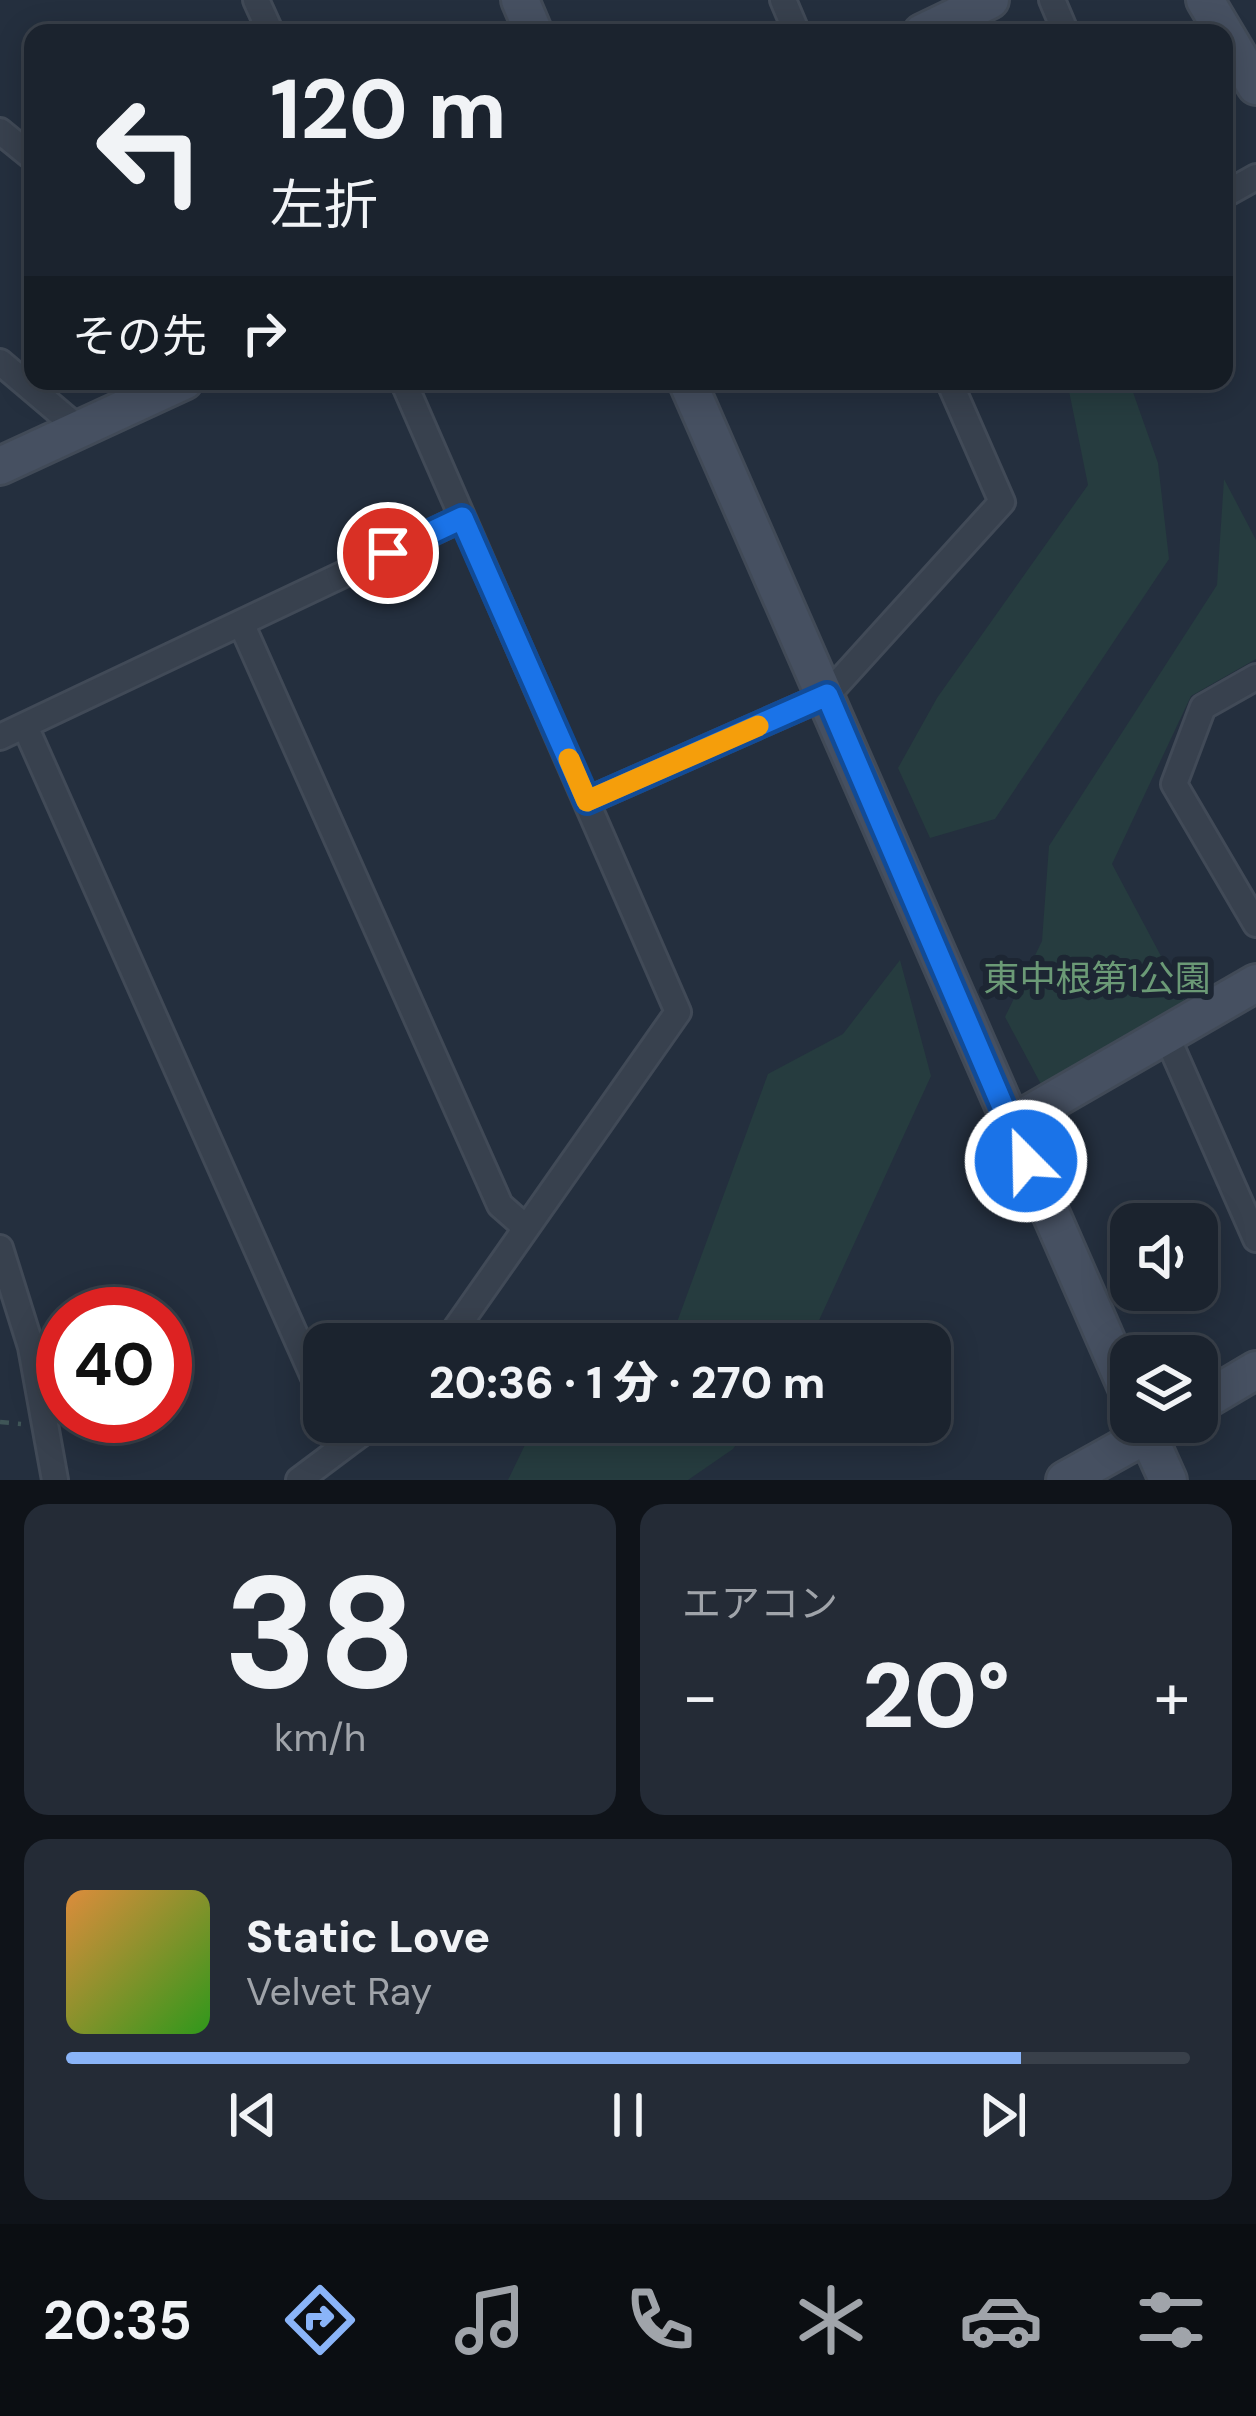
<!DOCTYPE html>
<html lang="ja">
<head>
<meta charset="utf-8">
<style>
	body { margin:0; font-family:"DM Sans","Noto Sans JP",sans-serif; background:#242b36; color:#f1f3f6; height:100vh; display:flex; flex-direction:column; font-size:45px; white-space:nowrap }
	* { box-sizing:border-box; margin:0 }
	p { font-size:39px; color:#a0a4aa }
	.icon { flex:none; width:66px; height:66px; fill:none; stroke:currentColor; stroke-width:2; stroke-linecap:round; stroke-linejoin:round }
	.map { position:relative; height:1480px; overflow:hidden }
	.sheet { display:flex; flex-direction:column; gap:24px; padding:24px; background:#0f1319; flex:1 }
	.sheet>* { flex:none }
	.hud { position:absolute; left:24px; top:24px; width:1209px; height:366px; border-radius:24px; box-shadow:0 6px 30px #0003,0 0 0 3px #39404a; background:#1b232e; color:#f1f3f6; overflow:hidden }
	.tools { position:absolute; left:1110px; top:1203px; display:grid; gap:24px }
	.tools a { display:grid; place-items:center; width:108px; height:108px; border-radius:24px; background:#1b232e; box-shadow:0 6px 30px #0003,0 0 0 3px #39404a; font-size:60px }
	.speed { position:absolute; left:36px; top:1287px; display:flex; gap:24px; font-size:60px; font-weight:700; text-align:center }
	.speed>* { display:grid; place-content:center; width:156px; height:156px; border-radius:50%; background:#1b232e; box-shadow:0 6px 30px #0003,0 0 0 3px #39404a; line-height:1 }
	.speed .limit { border:18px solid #d22; background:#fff; color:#111 }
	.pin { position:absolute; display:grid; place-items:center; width:102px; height:102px; color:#fff; margin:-51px; border:6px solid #fff; border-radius:50%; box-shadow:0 3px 12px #0007 }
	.me { position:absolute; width:132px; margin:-66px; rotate:337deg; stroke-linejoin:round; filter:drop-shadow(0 0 9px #0008) }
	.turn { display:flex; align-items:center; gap:42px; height:252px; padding:0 48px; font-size:54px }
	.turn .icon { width:156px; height:156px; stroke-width:2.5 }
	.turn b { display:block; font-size:84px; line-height:102px }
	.then { display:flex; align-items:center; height:114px; padding:0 48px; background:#0003; gap:24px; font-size:45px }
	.big { font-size:90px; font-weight:800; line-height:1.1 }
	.sheet .card { flex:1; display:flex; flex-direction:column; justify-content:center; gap:18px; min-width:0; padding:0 42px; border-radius:24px; background:#242b36 }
	.sheet .dial { align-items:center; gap:0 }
	.dial b { font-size:156px; line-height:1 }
	.song { display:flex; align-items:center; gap:36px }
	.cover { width:144px; height:144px; border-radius:18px; background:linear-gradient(135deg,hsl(30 70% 55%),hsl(110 70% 35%)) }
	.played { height:12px; border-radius:6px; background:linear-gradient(90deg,#8ab4f8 85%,#39404a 85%) }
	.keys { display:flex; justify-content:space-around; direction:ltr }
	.heat { display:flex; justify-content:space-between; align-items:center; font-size:66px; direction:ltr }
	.sheet .tiles { flex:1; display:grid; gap:24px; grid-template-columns:1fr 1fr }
	.card:last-child { grid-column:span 2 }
	.trip { position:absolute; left:303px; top:1323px; width:648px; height:120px; border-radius:24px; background:#1b232e; box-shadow:0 6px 30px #0003,0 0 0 3px #39404a; font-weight:800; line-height:120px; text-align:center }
	.menu { display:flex; height:192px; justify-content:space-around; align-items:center; background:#0b0e12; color:#a0a4aa }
	.menu .icon { width:84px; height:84px }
	.menu .on { color:#8ab4f8 }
	.menu b { font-size:54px; color:#f1f3f6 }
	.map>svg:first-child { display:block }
	.green { fill:#263c3f }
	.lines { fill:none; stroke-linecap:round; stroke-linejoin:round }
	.street-casing { stroke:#414a57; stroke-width:30 }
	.secondary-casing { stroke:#414a57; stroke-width:42 }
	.path { stroke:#3f5557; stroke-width:4.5; stroke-dasharray:9 9; stroke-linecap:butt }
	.street { stroke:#38414e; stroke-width:24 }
	.secondary { stroke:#465061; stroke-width:36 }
	.route-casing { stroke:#114b97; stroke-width:30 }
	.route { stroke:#1a73e8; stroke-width:21 }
	.slow { stroke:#f59e0b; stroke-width:21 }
	.labels { text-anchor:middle; stroke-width:12; stroke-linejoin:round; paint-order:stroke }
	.park-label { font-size:36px; fill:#6b9a76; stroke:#1d2633 }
</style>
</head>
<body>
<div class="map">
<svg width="1256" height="1480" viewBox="0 0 1256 1480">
	<rect width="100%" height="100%" fill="#242f3e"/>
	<!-- green -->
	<path class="green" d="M1067 381H1129L1158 463 1169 559 995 819 930 838 898 768 937 698 1088 485Z
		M1224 479 1256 540V659L1191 696 1112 864 1186 1003 1043 1088 1005 1017 1042 941 1049 846 1217 585Z
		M900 960 931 1076 810 1340 669 1344 768 1074 843 1034Z
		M536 1422H752L733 1449 688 1480H508Z"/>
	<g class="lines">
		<!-- street casing -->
		<g class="street-casing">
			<path id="street" d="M256 0 271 33
				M783 0 797 33
				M1052 0 1066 33
				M0 131 33 158
				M1224 195 1256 177
				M0 362 79 429
				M403 381 678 1012 445 1344
				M241 623 500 1205 526 1228
				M1256 677 1203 707 1174 784 1256 924
				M25 726 324 1400
				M0 737 462 518
				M587 801 827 695 1002 502 949 381
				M1167 1037 1256 1239
				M0 1248 31 1347 55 1480
				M347 1444 377 1422
				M299 1480 347 1444 335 1422"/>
		</g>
		<!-- secondary casing -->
		<g class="secondary-casing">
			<path id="secondary" d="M520 0 534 33
				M1205 0 1256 86
				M922 33 990 0
				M687 381 1131 1397
				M0 466 184 381
				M1010 1125 1256 983
				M1197 1405 1256 1370
				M1142 1422 1168 1480
				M1065 1480 1169 1422"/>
		</g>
		<!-- path -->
		<path class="path" d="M0 1422 21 1424"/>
		<!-- street -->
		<use href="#street" class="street"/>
		<!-- secondary -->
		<use href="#secondary" class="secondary"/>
	</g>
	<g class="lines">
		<!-- route casing -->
		<g class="route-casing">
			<path id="route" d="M388 553 462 518 587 801 827 695 1026 1161"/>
		</g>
		<!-- route -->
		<use href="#route" class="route"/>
		<!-- slow -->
		<path class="slow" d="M569 759 587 801 758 726"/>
	</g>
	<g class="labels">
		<!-- park labels -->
		<g class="park-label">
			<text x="1097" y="991">東中根第1公園</text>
		</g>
	</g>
</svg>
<div class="tools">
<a><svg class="icon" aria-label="sound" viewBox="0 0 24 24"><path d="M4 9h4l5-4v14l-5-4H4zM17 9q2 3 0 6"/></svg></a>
<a><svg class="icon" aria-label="layers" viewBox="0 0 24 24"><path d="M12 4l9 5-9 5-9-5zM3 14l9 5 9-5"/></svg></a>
</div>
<div class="speed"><div class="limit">40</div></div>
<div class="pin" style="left:388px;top:553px;background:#d93025"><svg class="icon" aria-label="arrive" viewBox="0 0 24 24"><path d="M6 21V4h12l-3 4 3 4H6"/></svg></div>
<svg class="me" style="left:1026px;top:1161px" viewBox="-20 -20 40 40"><circle r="17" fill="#1a73e8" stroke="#fff" stroke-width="3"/><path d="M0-11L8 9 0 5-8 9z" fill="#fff"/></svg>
<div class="trip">20:36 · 1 分 · 270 m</div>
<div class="hud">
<div class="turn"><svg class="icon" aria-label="left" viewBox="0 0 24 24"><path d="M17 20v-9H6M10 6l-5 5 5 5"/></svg><div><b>120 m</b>左折</div></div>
<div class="then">その先<svg class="icon" aria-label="right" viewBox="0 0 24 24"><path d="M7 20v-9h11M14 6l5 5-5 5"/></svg></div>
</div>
</div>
<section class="sheet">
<div class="tiles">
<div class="card dial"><b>38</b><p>km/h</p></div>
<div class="card"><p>エアコン</p>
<div class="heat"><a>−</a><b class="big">20°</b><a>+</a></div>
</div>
<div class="card">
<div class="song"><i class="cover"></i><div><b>Static Love</b><p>Velvet Ray</p></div></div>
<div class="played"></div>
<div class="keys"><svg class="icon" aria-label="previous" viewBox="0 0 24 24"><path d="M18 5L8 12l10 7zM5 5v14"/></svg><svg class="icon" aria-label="pause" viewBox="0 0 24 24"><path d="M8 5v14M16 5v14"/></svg><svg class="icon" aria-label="next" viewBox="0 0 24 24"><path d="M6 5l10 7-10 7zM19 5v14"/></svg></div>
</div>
</div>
</section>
<nav class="menu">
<b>20:35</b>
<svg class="icon on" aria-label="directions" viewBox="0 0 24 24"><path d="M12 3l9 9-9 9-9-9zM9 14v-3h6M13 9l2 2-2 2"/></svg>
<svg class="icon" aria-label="music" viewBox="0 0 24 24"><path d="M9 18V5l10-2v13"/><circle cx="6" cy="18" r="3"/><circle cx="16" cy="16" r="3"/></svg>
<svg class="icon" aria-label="phone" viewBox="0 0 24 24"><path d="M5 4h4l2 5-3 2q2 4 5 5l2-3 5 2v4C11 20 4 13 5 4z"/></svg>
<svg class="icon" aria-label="climate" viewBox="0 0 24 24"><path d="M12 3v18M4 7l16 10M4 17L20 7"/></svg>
<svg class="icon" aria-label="car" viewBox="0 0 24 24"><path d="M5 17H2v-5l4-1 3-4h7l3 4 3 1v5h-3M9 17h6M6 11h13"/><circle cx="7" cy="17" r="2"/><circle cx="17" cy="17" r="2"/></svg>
<svg class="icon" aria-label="filters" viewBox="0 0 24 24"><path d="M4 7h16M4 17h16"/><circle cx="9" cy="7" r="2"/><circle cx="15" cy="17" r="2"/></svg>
</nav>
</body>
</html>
